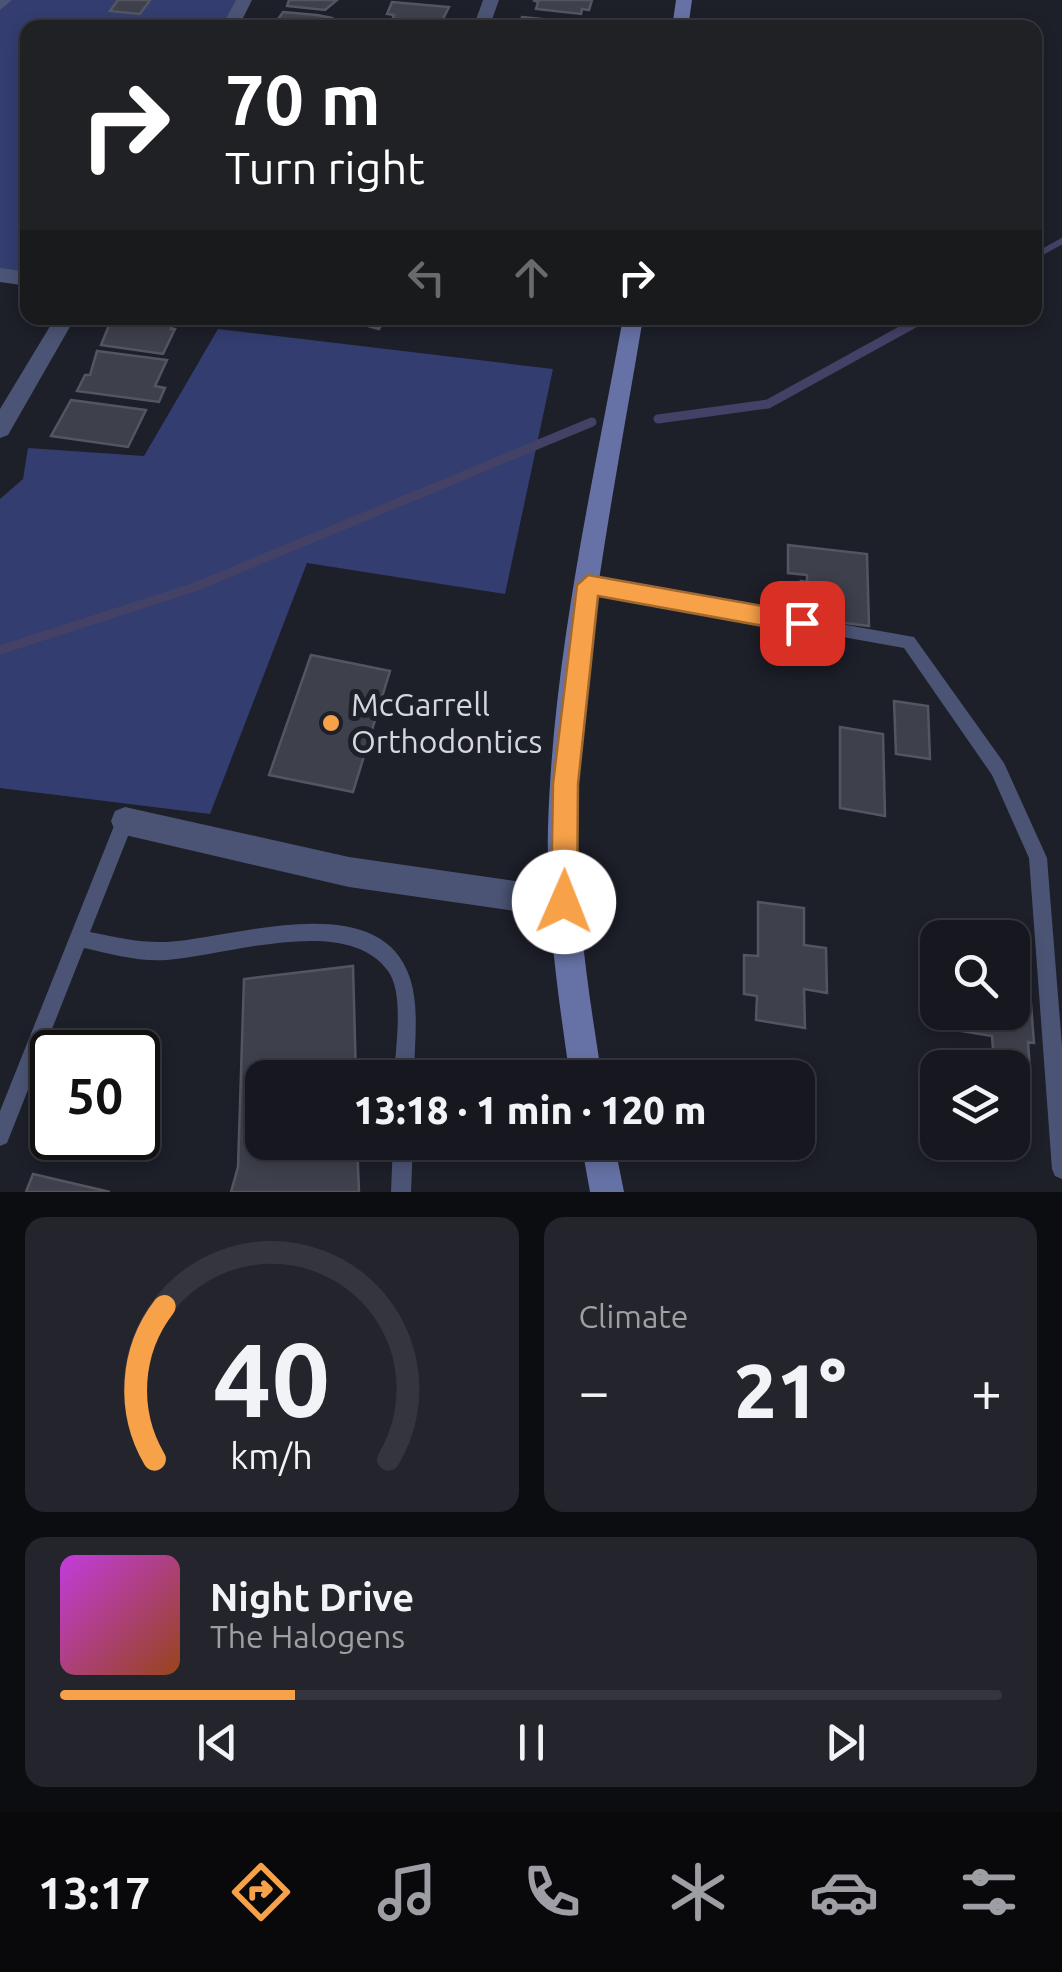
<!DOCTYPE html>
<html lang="en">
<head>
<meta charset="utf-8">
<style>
	body { margin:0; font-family:Ubuntu,sans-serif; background:#23242c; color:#f1f3f6; height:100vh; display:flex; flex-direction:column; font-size:38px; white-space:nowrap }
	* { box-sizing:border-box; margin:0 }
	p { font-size:32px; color:#9e9fa4 }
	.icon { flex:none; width:55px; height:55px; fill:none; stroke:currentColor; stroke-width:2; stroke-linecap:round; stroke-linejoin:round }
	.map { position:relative; height:1192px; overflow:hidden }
	.details { display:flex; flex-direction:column; gap:25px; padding:25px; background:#0c0d11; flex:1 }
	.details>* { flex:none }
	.banner { position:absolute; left:20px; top:20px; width:1022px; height:305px; border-radius:20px; box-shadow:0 5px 15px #0003,0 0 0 2px #35363d; background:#202124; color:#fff; overflow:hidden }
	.fabs { position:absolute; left:920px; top:920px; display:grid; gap:20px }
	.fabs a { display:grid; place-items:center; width:110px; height:110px; border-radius:20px; background:#16171f; box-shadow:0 5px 15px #0003,0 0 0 2px #35363d; font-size:50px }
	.speed { position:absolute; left:30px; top:1030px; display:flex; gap:20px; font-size:50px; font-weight:700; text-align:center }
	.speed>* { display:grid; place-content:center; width:130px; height:130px; border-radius:50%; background:#16171f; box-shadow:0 5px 15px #0003,0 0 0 2px #35363d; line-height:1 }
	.speed .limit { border:5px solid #111; border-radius:15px; background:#fff; color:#111 }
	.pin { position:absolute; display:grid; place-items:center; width:85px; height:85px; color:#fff; margin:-42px; border-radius:20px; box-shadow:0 5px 15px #0006 }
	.me { position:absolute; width:110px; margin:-55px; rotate:1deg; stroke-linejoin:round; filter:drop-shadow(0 0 8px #0008) }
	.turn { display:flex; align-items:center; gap:35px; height:210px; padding:0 40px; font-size:45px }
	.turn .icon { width:130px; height:130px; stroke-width:2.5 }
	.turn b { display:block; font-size:70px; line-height:85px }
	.lanes { display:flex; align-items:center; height:95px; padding:0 40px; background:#0003; justify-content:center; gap:50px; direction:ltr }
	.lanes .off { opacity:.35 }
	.big { font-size:75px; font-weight:800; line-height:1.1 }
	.details .card { flex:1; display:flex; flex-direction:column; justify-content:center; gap:15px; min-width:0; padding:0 35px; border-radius:20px; background:#23242c }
	.details .dial { align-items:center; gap:0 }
	.dial svg { height:260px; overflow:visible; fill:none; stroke:#35363d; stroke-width:7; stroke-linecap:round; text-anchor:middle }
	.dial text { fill:#f1f3f6; stroke:none }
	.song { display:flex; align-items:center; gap:30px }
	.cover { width:120px; height:120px; border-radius:15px; background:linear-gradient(135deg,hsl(290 70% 55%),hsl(20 70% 35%)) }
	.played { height:10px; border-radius:5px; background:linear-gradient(90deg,#f7a149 25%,#35363d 25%) }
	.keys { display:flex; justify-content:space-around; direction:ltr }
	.heat { display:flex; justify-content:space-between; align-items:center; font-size:55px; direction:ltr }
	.details .tiles { flex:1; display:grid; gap:25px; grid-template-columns:1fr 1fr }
	.card:last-child { grid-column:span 2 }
	.trip { position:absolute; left:245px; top:1060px; width:570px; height:100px; border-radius:20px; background:#16171f; box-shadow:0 5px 15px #0003,0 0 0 2px #35363d; font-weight:800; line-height:100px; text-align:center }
	.dock { display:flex; height:160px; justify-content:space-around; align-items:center; background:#09090c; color:#9e9fa4 }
	.dock .icon { width:70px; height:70px }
	.dock .selected { color:#f7a149 }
	.dock b { font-size:45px; color:#f1f3f6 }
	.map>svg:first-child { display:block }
	.green { fill:#333d6f }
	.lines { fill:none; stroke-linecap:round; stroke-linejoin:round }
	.stream-far1 { stroke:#434166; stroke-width:6 }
	.stream { stroke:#434166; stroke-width:9 }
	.building { fill:#3e414b; stroke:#535661; stroke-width:2.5 }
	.service { fill:#4c5475; fill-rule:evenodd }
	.minor { fill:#4c5475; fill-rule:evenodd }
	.secondary { fill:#6672a5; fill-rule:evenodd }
	.route { fill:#f7a149; stroke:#a1692f; stroke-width:2.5 }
	.poi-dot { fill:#f7a149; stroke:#1d1f29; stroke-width:4 }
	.labels { text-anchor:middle; stroke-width:10; stroke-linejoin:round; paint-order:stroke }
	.poi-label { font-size:32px; fill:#d5d7dd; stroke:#1d1f29; text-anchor:start }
</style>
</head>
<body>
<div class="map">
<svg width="1062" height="1192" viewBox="0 0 1062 1192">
	<rect width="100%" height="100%" fill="#1d1f29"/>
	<!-- green -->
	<path class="green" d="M4 0H244L229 27 28 28 27 279 0 275V5Z
		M218 329 553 369 505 594 307 563 210 814 0 788V499L23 479 28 448 144 456Z"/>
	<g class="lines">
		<!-- stream-far1 -->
		<path class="stream-far1" d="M1035 256 1062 241"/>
		<!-- stream -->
		<path class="stream" d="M658 419 768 404 924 318
			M0 650 195 587 592 422"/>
	</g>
	<!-- building -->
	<path class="building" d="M118 0H150L140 14 110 11Z
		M289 0H337L325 10 287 6Z
		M533 0H592L589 10 582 9 581 14 536 9 538 2Z
		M392 2 449 7 441 23 392 20 394 15 387 14Z
		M283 12 317 15 332 18 327 28H272Z
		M522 17 582 23 581 28H519Z
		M112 318H175L171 329H175L163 354 101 345Z
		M385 318 379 329 342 319V318Z
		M97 351 167 360 155 386 165 388 159 402 77 391 85 375H90Z
		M71 400 146 410 128 447 51 436Z
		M788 545 867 554 869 626 796 617V598L801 599V581L807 582V575L788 573Z
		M311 655 390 671 353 792 269 775Z
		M894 701 928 706 930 759 896 754Z
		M840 727 883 734 885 816 840 808Z
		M758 902 804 908V945L826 948 827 993 804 989 805 1028 756 1020 757 996 744 994V955L758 956Z
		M353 966 356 1078H262V1142H357L359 1192H231L238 1167 244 979Z
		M1012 989 1030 992 1034 1043 1028 1042 1030 1070 994 1063 992 1036 943 1028V1012H1012Z
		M33 1174 110 1192H26Z"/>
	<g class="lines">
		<!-- service -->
		<path class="service" d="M588 579 914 637 1004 763 1047 858 1062 1046V1179L1055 1176 1052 1169 1029 858 992 775 904 648 588 591 583 590 581 585 583 580Z
			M125 813 131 815 134 821 90 932C115 937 140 943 166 942 234 938 380 886 410 978 420 1010 414 1045 414 1078H394C395 1050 405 994 388 971 347 913 226 956 167 960 139 962 111 954 84 948L7 1143 0 1146V1111L116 821 119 815Z
			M393 1142H413L411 1192H391Z"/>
		<!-- minor -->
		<path class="minor" d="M0 0H12L0 10Z
			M236 0H252L238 28H221Z
			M483 0H499L489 28H473Z
			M0 268 28 272V286L0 282Z
			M55 318H75L8 435 0 438V409Z
			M125 807 349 857 564 888 574 893 579 903 574 913 564 918 349 887 125 835 115 831 111 821 115 811Z"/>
		<!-- secondary -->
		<path class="secondary" d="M676 0H692L688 28H672Z
			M623 318H643C615 487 579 657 577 829 576 913 589 995 602 1078H570C558 995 546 912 548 828 553 656 592 487 623 318Z
			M581 1142H614L624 1192H590Z"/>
	</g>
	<!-- route -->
	<path class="route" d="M588 575 802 613 814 623 802 633 598 596 578 784 577 902 574 912 564 916 554 912 551 902 553 784 577 585Z"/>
	<!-- markers -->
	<circle class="poi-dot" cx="331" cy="723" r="10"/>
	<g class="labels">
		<!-- poi labels -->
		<g class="poi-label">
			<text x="351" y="716">McGarrell<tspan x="351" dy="37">Orthodontics</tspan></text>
		</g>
	</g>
</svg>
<div class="fabs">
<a><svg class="icon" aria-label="search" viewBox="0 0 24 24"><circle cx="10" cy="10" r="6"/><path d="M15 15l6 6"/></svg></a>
<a><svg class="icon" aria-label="layers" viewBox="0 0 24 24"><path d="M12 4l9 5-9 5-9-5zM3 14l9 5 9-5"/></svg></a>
</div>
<div class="speed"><div class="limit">50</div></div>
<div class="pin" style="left:802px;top:623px;background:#d93025"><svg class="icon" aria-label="arrive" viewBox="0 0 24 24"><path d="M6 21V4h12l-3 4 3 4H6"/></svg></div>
<svg class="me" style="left:564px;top:902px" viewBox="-20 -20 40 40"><circle r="19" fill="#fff"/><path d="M0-13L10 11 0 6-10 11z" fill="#f7a149"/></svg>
<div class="trip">13:18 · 1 min · 120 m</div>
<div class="banner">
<div class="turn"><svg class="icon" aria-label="right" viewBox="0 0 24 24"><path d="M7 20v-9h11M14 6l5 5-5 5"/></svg><div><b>70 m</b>Turn right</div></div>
<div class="lanes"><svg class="icon off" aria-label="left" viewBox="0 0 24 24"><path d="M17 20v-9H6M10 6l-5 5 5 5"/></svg><svg class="icon off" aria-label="ahead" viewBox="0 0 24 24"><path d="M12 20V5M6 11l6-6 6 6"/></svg><svg class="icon" aria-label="right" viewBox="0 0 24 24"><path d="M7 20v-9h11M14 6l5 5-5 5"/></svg></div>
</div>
</div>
<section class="details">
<div class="tiles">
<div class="card dial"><svg viewBox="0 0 100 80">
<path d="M14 69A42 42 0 1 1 86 69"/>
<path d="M14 69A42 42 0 0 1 17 22" stroke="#f7a149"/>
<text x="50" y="56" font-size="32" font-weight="700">40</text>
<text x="50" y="72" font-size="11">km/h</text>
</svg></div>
<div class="card"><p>Climate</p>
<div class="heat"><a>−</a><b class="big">21°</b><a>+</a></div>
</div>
<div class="card">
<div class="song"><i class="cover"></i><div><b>Night Drive</b><p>The Halogens</p></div></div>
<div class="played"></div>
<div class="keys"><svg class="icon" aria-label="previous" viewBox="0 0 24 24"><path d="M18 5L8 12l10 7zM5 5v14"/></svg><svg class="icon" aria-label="pause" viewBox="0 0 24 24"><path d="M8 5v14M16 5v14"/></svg><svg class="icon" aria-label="next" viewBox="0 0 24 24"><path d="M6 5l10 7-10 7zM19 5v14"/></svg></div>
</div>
</div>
</section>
<nav class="dock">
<b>13:17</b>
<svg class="icon selected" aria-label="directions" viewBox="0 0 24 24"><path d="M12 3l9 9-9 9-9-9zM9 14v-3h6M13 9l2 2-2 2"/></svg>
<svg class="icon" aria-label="music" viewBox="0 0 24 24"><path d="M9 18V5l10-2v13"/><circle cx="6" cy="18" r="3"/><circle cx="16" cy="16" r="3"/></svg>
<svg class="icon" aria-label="phone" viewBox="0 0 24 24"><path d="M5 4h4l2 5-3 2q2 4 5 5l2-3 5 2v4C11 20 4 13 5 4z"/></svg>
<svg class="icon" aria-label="climate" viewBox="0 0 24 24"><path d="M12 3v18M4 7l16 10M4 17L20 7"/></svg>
<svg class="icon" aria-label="car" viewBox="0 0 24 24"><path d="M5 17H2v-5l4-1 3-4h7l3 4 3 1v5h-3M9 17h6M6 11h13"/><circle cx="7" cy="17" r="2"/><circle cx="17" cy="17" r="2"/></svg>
<svg class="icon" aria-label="filters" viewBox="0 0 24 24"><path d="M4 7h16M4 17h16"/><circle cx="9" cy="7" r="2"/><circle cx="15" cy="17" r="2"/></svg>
</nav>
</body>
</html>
